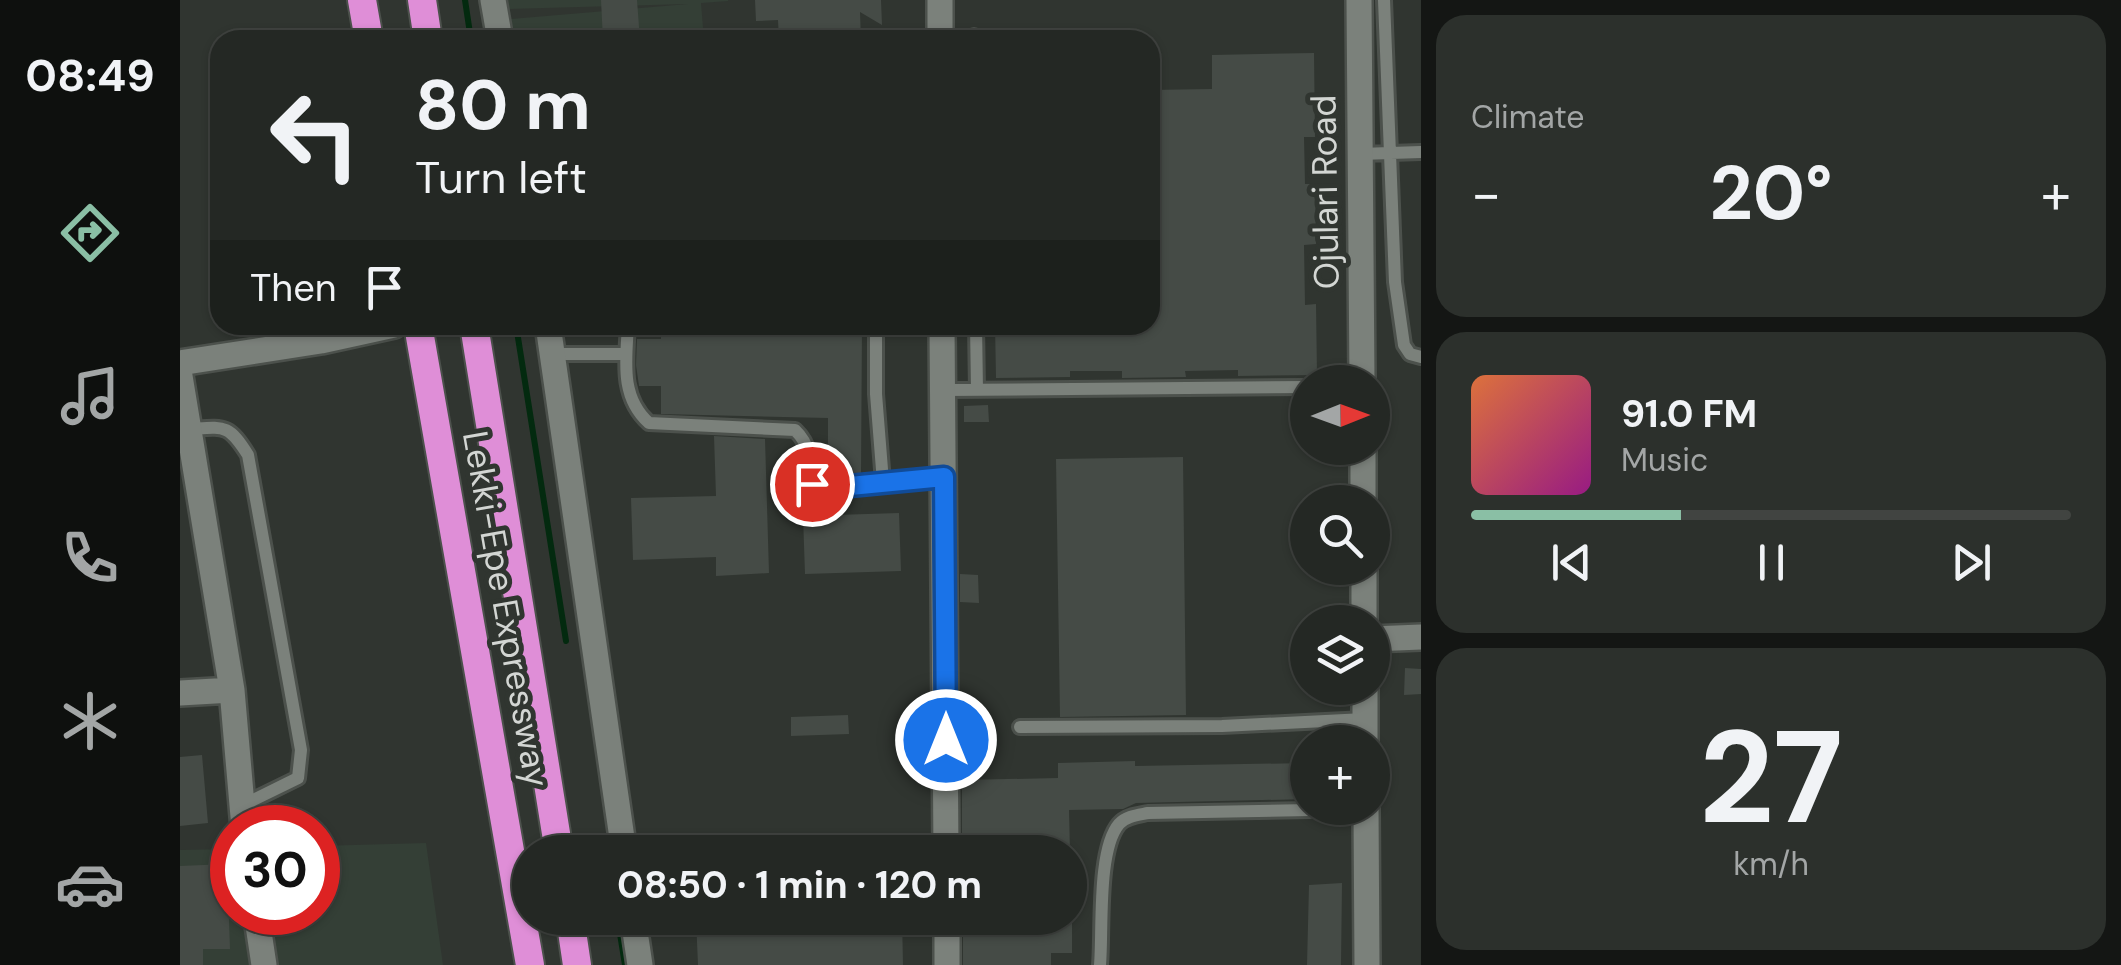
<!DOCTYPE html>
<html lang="en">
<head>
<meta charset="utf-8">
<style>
	body { margin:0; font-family:"DM Sans",sans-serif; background:#2c302c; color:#f1f3f6; height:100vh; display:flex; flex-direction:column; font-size:38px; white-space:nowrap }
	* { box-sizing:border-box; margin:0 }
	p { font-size:32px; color:#a3a6a6 }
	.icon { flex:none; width:55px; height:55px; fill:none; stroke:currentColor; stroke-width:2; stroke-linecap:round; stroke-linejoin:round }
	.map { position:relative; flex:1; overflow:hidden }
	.side { display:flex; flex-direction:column; gap:15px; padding:15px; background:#141614; width:700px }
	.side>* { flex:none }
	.top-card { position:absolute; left:30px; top:30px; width:950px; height:305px; border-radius:30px; box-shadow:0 2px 8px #0004,0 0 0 2px #414441; background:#242824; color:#f1f3f6; overflow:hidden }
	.needle { width:65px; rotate:89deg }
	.buttons { position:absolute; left:1110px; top:365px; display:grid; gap:20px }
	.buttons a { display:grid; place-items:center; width:100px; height:100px; border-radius:50%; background:#242824; box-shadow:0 2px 8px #0004,0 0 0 2px #414441; font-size:50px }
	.speed { position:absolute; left:30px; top:805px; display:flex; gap:20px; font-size:50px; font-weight:700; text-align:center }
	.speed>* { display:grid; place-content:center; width:130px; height:130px; border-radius:50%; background:#242824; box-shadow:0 2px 8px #0004,0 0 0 2px #414441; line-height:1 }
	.speed .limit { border:15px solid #d22; background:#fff; color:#111 }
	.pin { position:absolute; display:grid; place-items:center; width:85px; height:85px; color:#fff; margin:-42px; border:5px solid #fff; border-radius:50%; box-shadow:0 2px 10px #0007 }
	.me { position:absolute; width:110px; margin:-55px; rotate:0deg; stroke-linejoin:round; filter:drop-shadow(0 0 8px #0008) }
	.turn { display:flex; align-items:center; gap:35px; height:210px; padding:0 40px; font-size:45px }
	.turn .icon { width:130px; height:130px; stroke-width:2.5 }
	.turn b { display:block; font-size:70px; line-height:85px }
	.then { display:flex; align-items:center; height:95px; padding:0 40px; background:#0003; gap:20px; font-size:38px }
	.big { font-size:75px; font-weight:700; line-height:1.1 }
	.side .widget { flex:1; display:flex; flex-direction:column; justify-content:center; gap:15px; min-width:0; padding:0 35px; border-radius:30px; background:#2c302c }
	.side .dial { align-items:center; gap:0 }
	.dial b { font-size:130px; line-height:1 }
	.song { display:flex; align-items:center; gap:30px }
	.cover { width:120px; height:120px; border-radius:15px; background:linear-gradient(135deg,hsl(20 70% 55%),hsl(310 70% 35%)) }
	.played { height:10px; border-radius:5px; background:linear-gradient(90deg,#8abfa5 35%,#414441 35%) }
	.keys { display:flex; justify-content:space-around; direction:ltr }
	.heat { display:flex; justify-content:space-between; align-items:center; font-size:55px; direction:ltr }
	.trip { position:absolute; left:332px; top:835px; width:575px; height:100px; border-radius:50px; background:#242824; box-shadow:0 2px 8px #0004,0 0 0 2px #414441; font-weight:700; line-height:100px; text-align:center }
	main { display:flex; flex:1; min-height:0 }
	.tab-bar { display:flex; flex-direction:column; width:180px; justify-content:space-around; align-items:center; background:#0e100e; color:#a3a6a6 }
	.tab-bar .icon { width:70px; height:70px }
	.tab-bar .current { color:#8abfa5 }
	.tab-bar b { font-size:45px; color:#f1f3f6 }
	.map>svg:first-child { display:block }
	.built { fill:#343f36 }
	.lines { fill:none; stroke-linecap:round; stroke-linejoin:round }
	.stream { stroke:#032a0f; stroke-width:6 }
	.building { fill:#454b46 }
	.service-casing { stroke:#4c514c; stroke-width:18 }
	.minor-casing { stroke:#4c514c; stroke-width:30 }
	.trunk-casing { stroke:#4c514c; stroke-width:32 }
	.service { stroke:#7b817b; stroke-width:12 }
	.minor { stroke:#7b817b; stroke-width:25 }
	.trunk { stroke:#df8ed7; stroke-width:28 }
	.route-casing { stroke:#114b97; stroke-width:25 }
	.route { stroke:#1a73e8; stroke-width:18 }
	.labels { text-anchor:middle; stroke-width:10; stroke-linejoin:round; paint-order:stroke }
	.street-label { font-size:35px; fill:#d3d6d3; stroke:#303530 }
</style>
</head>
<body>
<main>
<nav class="tab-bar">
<b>08:49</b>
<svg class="icon current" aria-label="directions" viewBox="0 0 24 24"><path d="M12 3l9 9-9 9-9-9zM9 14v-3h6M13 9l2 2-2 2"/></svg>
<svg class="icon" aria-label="music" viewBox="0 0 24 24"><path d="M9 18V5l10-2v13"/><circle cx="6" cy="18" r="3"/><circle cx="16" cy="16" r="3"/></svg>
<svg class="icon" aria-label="phone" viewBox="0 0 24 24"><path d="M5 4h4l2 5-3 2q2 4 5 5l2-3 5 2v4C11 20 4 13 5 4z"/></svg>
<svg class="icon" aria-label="climate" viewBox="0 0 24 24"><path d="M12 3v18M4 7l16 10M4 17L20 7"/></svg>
<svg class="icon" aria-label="car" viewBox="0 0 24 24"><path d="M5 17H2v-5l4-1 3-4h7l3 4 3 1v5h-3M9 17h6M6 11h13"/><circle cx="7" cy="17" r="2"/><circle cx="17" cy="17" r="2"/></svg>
</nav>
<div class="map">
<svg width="1241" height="965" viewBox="0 0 1241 965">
	<rect width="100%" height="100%" fill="#303530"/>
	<!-- built -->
	<path class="built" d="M325 0H548V1L521 3 524 40H332L331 19 508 4 326 9Z
		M246 843 263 965H0V850L52 849V912H138V846Z"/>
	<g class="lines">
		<!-- stream -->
		<path class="stream" d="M285 0 291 40
			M336 325 386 641
			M438 921 445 965"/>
	</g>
	<!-- building -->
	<path class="building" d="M421 0H457L460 40H423Z
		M575 0H701L702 25 680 12 681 40H599L598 20 576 21Z
		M1134 53 1135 137H1124L1125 184H1135L1136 244 1124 245 1125 305 1136 304 1137 375 1058 376V370L1005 371 1006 377 942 378V371H890V377L816 378 815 325H970V90L1032 89V55Z
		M481 325H682L681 474 648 478V418L481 414V386H459L456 365 457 339H481Z
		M808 405 809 422H784V406Z
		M534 436 585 439 589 573 536 576V557L453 560 451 498 536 496Z
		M1003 457 1006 715 880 717 876 459Z
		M719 513 721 571 625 574 623 516Z
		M780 574 798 575 799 603 780 602Z
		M1225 668 1241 669V694L1224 695Z
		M668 715 669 734 611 736V717Z
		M22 755 28 823 0 826V757Z
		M955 761V766L1128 763V799L956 803 943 809 889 810 890 852H782V780L878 778V763Z
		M47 864 50 949H23V965H0V866Z
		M1162 883 1161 965H1127L1129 885Z
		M516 918H722L723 965H518Z
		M783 918H892V953H871V965H783Z"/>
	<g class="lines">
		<!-- service casing -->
		<g class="service-casing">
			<path id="service" d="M1204 0 1215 282 1224 345 1230 354 1241 357
				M794 36V40
				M1180 154 1241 152
				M448 325C446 361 440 397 469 423L615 430C631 445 631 463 631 484L649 488 703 482
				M696 325V394L703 482 763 477
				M796 325 797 390
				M372 354H446
				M763 390 1128 387
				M8 429C44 427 48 423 68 455L121 750 118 778 61 806
				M840 727 1042 726 1185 719
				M920 965C923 931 917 850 939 824 946 816 958 815 968 813L1130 810"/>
		</g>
		<!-- minor casing -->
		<g class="minor-casing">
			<path id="minor" d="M313 0 320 40
				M760 0V40
				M1179 0 1182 382
				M368 325 444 852
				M762 325 766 852
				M0 363 141 341 214 325
				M0 376 52 690 64 828
				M1183 448V502
				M1184 568V622
				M1192 639 1241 637
				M1185 688V742
				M0 693 52 690
				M1186 808 1187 965
				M76 912 84 965
				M453 918 460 965
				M767 918V965"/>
		</g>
		<!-- trunk casing -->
		<g class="trunk-casing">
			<path id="trunk" d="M182 0 189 40
				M242 0 248 40
				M238 325 350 965
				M294 325 379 852
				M390 918 397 965"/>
		</g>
		<!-- service -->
		<use href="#service" class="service"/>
		<!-- minor -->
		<use href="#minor" class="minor"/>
		<!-- trunk -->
		<use href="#trunk" class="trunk"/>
	</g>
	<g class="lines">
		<!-- route casing -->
		<g class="route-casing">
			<path id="route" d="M632 484 649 488 764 477 766 740"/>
		</g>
		<!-- route -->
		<use href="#route" class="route"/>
	</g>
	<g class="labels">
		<!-- street labels -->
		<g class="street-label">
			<text transform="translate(1145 192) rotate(-91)" y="12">Ojulari Road</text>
			<text transform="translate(326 609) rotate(80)" y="12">Lekki-Epe Expressway</text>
		</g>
	</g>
</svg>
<div class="buttons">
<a><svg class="needle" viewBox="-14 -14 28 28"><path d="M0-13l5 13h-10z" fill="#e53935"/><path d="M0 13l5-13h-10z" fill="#a3a6a6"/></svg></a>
<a><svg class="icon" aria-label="search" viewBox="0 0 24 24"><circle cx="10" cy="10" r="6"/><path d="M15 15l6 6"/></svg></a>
<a><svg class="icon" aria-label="layers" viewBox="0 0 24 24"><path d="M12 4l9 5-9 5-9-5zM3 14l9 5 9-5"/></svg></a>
<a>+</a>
</div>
<div class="speed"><div class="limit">30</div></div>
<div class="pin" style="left:632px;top:484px;background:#d93025"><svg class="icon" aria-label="arrive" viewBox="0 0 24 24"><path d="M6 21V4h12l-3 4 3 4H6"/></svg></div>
<svg class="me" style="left:766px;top:740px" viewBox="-20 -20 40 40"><circle r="17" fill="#1a73e8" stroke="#fff" stroke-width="3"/><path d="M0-11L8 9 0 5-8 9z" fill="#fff"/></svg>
<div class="trip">08:50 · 1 min · 120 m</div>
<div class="top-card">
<div class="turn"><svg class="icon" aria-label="left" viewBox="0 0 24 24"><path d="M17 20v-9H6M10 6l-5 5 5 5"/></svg><div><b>80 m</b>Turn left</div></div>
<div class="then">Then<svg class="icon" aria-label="arrive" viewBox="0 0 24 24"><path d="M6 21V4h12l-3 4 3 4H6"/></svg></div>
</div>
</div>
<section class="side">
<div class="widget"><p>Climate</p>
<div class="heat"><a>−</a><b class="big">20°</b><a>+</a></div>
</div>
<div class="widget">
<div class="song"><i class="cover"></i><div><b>91.0 FM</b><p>Music</p></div></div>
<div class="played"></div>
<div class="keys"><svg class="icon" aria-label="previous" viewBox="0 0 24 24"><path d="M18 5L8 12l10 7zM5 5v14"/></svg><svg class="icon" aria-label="pause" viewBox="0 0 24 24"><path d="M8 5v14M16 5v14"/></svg><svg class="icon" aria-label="next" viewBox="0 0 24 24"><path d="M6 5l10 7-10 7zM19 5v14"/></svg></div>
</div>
<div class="widget dial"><b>27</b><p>km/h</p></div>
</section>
</main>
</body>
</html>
